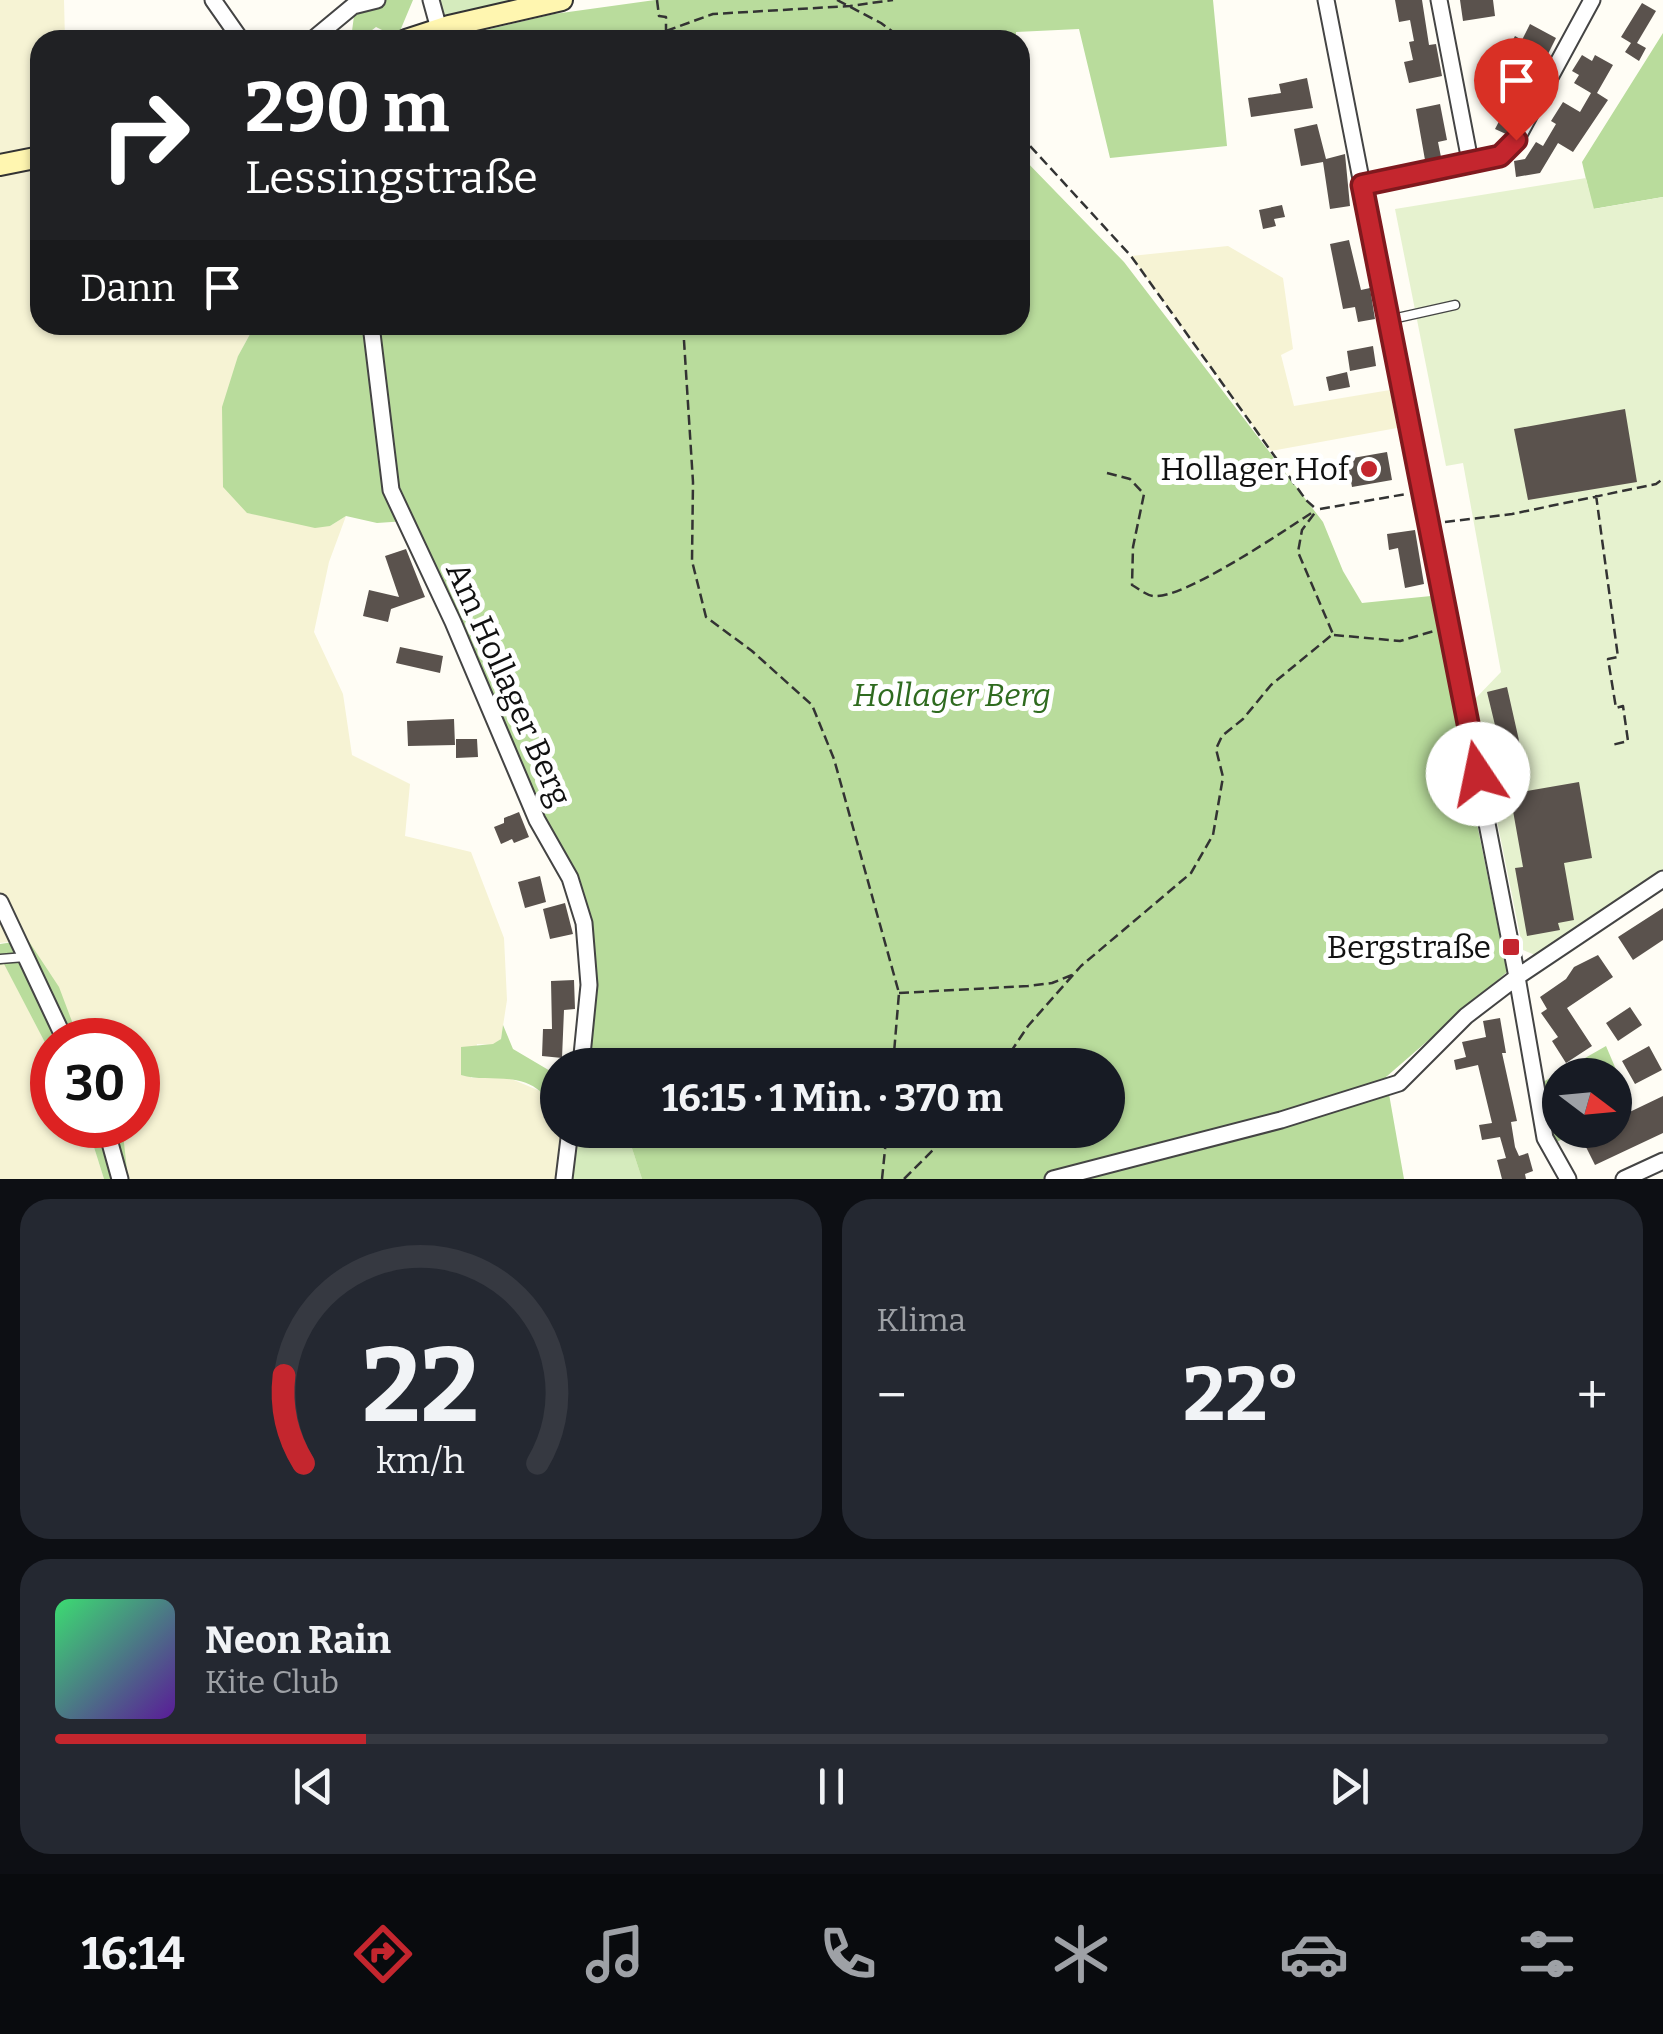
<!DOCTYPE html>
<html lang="de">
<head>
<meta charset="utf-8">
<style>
	body { margin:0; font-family:Bitter,serif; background:#242831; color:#f1f3f6; height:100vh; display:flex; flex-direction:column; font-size:38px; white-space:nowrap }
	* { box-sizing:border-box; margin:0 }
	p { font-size:32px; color:#9ea1a6 }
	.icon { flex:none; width:55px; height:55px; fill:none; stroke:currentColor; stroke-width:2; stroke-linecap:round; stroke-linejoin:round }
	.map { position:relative; height:1179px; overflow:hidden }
	.sheet { display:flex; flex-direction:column; gap:20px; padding:20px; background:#0d0f14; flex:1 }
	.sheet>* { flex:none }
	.hud { position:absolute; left:30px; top:30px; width:1000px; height:305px; border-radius:30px; box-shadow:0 2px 8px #0004; background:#202124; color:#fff; overflow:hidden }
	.needle { width:65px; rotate:106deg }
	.tools { position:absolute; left:1542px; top:1058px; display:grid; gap:20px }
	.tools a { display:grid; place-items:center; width:90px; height:90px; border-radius:50%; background:#171b24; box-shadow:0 2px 8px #0004; font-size:50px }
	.speed { position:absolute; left:30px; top:1018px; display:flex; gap:20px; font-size:50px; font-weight:700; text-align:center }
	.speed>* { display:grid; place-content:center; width:130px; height:130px; border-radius:50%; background:#171b24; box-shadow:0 2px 8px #0004; line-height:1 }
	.speed .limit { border:15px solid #d22; background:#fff; color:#111 }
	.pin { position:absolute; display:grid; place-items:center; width:85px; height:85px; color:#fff; margin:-102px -42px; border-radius:50% 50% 50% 0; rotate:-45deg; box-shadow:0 0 10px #0007 }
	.pin .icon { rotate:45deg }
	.me { position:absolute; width:110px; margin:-55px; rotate:349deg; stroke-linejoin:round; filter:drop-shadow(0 0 8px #0008) }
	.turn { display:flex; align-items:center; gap:35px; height:210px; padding:0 50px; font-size:45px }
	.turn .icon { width:130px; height:130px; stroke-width:2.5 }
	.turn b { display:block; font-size:70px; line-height:85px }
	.then { display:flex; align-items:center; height:95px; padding:0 50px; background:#0003; gap:20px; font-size:38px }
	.big { font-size:75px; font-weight:700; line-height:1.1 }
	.sheet .widget { flex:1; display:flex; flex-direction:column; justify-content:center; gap:15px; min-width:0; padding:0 35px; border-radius:30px; background:#242831 }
	.sheet .dial { align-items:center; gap:0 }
	.dial svg { height:260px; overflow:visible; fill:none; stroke:#363941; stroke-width:7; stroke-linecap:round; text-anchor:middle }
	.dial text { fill:#f1f3f6; stroke:none }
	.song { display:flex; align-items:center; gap:30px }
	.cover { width:120px; height:120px; border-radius:15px; background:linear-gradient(135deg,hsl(140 70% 55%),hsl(270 70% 35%)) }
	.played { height:10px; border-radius:5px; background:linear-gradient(90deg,#c4262e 20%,#363941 20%) }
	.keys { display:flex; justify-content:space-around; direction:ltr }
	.heat { display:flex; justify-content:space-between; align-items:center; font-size:55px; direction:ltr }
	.sheet .tiles { flex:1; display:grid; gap:20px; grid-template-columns:1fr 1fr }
	.widget:last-child { grid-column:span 2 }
	.trip { position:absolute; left:540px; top:1048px; width:585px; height:100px; border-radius:50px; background:#171b24; box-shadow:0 2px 8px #0004; font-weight:700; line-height:100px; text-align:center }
	.tab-bar { display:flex; height:160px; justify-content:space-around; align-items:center; background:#090b0e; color:#9ea1a6 }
	.tab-bar .icon { width:70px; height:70px }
	.tab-bar .current { color:#c4262e }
	.tab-bar b { font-size:45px; color:#f1f3f6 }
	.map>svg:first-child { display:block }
	.farmland { fill:#f6f3d4 }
	.green { fill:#d5ebbd }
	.forest { fill:#b9dc9c }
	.pitch { fill:#e6f2cf }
	.building { fill:#5a524d }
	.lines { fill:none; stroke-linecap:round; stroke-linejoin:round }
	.lane-casing { stroke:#444; stroke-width:11 }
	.street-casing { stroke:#444; stroke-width:19 }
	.secondary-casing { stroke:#333; stroke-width:24 }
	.path { stroke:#333; stroke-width:2.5; stroke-dasharray:10 5; stroke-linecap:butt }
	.lane { stroke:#fff; stroke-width:8 }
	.street { stroke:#fff; stroke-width:15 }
	.secondary { stroke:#fff6b0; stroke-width:20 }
	.route-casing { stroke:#7f191e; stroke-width:25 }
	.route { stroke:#c4262e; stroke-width:18 }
	.poi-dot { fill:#c4262e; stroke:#fff; stroke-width:4 }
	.labels { text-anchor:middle; stroke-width:10; stroke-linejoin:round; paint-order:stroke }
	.poi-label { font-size:32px; fill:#111; stroke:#fff; text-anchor:end }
	.street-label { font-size:32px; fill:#111; stroke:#fff }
	.park-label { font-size:32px; font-style:italic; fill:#2f6b1f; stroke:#fff }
</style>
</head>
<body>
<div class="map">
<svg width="1663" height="1179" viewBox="0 0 1663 1179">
	<rect width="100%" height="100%" fill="#fffdf5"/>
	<!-- farmland -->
	<path class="farmland" d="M0 0H64L65 40H40V325H255L238 356 247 513 330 526 346 516 329 562 314 632 343 694 352 755 410 784 405 836 471 852 504 938 507 1000 501 1039 493 1045 477 1044 471 1078 507 1077 540 1091 557 1120 558 1130H626L642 1179H120L105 1125H138V1040H65L17 941 0 943Z
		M1228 246 1283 278 1293 349 1281 355 1294 406 1390 390 1397 428 1271 451 1131 256Z
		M4 963 52 1056V1125H87L104 1179H0V965Z"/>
	<!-- green -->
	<path class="green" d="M431 0H562L449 26Z
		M570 1130H626L642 1179H564Z"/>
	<!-- forest -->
	<path class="forest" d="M350 0H413L400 31 386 32 376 27 362 38 352 31 354 16Z
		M655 0H1213L1227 146 1110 158 1079 29 1016 32V40L452 38 554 14Z
		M1663 33V197L1593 209 1582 162Z
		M1020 155 1124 262 1323 522 1343 571 1362 603 1431 596 1507 972 1386 1077 1404 1179H642L626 1130H1108V1065H580L584 923 406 521 377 523 346 516 330 526 315 528 247 513 223 487 222 407 238 356 255 325H1020Z
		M28 940 59 987 79 1040H52V1056L4 964 0 965V944Z
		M503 1025 513 1049 557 1075V1120C550 1112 549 1099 541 1092 517 1071 487 1083 461 1075V1047L493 1044 501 1039Z
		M1606 1046 1629 1100 1615 1109V1075H1560V1130H1578L1550 1146 1536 1086Z
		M87 1125H122L128 1179H104Z"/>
	<!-- pitch -->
	<path class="pitch" d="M1586 178 1594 209 1663 197V871L1535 955 1523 950 1473 701 1501 672 1463 463 1446 466 1395 209Z"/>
	<!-- building -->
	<path class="building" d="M1395 0H1422L1429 45 1436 44 1442 76 1409 83 1404 62 1413 60 1409 42 1414 41 1410 20 1399 22Z
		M1460 0H1493L1495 16 1463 21Z
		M1642 3 1656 11 1637 43 1646 48 1639 61 1625 52 1631 43 1621 37Z
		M1530 24 1556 38 1543 64 1508 73 1516 58 1506 53 1515 36 1522 40Z
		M1582 55 1592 61 1595 55 1613 65 1597 93 1608 100 1573 152 1558 143 1540 173 1516 177 1514 161 1525 159 1536 142 1543 146 1556 124 1551 121 1563 102 1580 112 1591 93 1574 83 1579 75 1572 71Z
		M1506 75 1530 88 1506 134 1495 129 1506 108 1492 101Z
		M1307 78 1313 108 1251 117 1248 98 1281 93 1279 84Z
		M1440 104 1447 140 1438 142 1441 157 1425 160 1416 109Z
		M1317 124 1326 159 1345 154 1350 206 1330 209 1323 162 1301 166 1294 129Z
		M1282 205 1285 217 1274 219 1276 226 1263 229 1259 210Z
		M1349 240 1361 290 1370 288 1375 319 1358 322 1355 307 1343 309 1330 244Z
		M1373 346 1376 366 1350 371 1347 351Z
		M1347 372 1350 387 1329 391 1326 377Z
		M1625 409 1637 482 1528 500 1514 429Z
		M1387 452 1392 480 1352 487 1347 459Z
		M1415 530 1424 584 1405 588 1398 548 1389 550 1387 534Z
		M406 549 425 597 391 609 388 622 363 616 369 590 399 597 385 556Z
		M400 647 443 656 440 673 396 663Z
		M1507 687 1520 745 1501 750 1487 692Z
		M454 719 455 745 408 746 407 721Z
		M456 739H477L478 757 456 758Z
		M1579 782 1592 858 1564 863 1574 920 1558 923 1560 930 1527 936 1515 868 1523 867 1510 794Z
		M519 812 529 837 514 843 512 839 501 844 494 827 504 823V818Z
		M540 876 546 902 525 908 518 882Z
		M565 903 573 934 550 939 543 909Z
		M1663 908V940L1633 960 1618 937Z
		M1598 955 1613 977 1567 1008 1592 1046 1566 1063 1552 1041 1558 1037 1541 1013 1547 1009 1540 997 1566 979 1574 967Z
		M574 980 575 1009 564 1010 562 1058 542 1056 543 1029H552L551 981Z
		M1630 1007 1642 1025 1618 1041 1606 1023Z
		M1500 1018 1506 1053H1502L1517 1121 1511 1122 1515 1147 1519 1156 1528 1153 1533 1171 1525 1174 1526 1179H1502L1497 1160 1506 1158 1500 1137 1482 1140 1479 1125 1492 1123 1478 1065 1456 1070 1454 1060 1466 1057 1462 1042 1486 1037 1483 1021Z
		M1649 1046 1662 1070 1635 1084 1622 1061Z
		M1663 1096V1133L1595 1165 1580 1135 1590 1130H1615V1119Z"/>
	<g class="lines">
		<!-- lane casing -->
		<g class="lane-casing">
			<path id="lane" d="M1388 320 1455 305
				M0 959 25 957"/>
		</g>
		<!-- street casing -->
		<g class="street-casing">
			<path id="street" d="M213 0 241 40
				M431 0 439 29
				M1326 0 1517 977 1545 1138 1568 1179
				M1439 0 1470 161
				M312 40 353 6 377 0
				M1362 185 1499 156 1516 140 1592 0
				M371 325 391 490 453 622 537 820 570 878 584 923 589 985 581 1065
				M0 902 65 1040
				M105 1125 120 1179
				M564 1179 570 1130
				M1053 1179 1281 1120 1399 1083 1466 1016 1517 977 1663 879
				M1624 1179 1663 1161"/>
		</g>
		<!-- secondary casing -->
		<g class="secondary-casing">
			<path id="secondary" d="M406 40 449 26 562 0
				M0 165 40 157"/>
		</g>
		<!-- path -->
		<path class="path" d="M657 0 659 16 666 17V40
			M837 0 881 23 904 40
			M666 31 713 14 850 6 893 0
			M1020 135 1131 256 1306 500 1316 509
			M683 325 693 482 692 561 706 617 752 651 812 705 834 759 899 993 893 1065
			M1107 473 1130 479 1144 494 1133 547 1132 585C1139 589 1146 595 1153 596 1183 600 1285 530 1313 512
			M1596 495 1618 657 1608 659 1616 708 1623 706 1628 741 1612 745
			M1320 509 1406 494
			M1445 522 1512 514 1656 484 1663 479
			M1334 635 1400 641 1434 631
			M899 993 1028 986 1052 983 1072 975
			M1002 1065 1028 1026 1081 966 1191 873 1213 835 1223 777 1216 749 1222 736 1243 719 1271 685 1333 634 1298 552 1302 530 1317 510
			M882 1179 887 1130
			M904 1179 953 1130"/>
		<!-- lane -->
		<use href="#lane" class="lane"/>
		<!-- street -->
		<use href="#street" class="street"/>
		<!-- secondary -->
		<use href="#secondary" class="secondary"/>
	</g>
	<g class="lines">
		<!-- route casing -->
		<g class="route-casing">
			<path id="route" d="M1478 774 1362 185 1500 156 1516 140"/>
		</g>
		<!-- route -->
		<use href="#route" class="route"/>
	</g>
	<!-- markers -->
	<g class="poi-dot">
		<circle cx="1369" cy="469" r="10"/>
		<rect x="1501" y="937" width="20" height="20" rx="5"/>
	</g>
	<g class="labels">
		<!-- poi labels -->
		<g class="poi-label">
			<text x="1349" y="480">Hollager Hof</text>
			<text x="1491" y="958">Bergstraße</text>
		</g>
		<!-- street labels -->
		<g class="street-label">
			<text transform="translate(509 684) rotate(66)" y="11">Am Hollager Berg</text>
		</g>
		<!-- park labels -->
		<g class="park-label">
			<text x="952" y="706">Hollager Berg</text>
		</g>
	</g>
</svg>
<div class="tools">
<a><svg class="needle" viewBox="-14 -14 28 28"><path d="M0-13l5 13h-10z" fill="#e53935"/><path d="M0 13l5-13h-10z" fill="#9ea1a6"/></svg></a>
</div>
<div class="speed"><div class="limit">30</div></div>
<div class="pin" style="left:1516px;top:140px;background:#d93025"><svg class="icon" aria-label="arrive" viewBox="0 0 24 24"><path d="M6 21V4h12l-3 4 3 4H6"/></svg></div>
<svg class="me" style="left:1478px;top:774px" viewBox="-20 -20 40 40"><circle r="19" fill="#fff"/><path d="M0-13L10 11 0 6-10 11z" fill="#c4262e"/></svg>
<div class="trip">16:15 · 1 Min. · 370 m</div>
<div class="hud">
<div class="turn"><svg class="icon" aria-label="right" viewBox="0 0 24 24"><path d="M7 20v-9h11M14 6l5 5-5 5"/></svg><div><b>290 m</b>Lessingstraße</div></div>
<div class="then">Dann<svg class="icon" aria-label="arrive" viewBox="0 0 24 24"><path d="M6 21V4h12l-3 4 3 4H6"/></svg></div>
</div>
</div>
<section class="sheet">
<div class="tiles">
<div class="widget dial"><svg viewBox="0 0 100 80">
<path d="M14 69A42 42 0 1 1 86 69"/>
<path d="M14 69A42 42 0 0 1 8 42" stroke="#c4262e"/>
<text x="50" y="56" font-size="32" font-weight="700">22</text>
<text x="50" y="72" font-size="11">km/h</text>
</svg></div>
<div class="widget"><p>Klima</p>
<div class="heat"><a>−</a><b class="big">22°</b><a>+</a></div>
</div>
<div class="widget">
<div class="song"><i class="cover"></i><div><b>Neon Rain</b><p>Kite Club</p></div></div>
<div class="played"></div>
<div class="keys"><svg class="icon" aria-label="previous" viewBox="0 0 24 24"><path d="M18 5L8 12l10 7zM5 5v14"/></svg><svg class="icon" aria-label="pause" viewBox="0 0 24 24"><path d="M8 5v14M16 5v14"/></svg><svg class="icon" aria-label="next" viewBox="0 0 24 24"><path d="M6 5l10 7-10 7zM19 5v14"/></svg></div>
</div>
</div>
</section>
<nav class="tab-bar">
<b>16:14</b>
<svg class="icon current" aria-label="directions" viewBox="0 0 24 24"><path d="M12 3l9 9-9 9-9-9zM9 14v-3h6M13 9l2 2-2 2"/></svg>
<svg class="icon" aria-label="music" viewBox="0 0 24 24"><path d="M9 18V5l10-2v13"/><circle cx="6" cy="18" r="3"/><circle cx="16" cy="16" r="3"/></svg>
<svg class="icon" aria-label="phone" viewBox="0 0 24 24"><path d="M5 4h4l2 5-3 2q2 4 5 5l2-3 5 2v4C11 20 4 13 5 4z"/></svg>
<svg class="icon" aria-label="climate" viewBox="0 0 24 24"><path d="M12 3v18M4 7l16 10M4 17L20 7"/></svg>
<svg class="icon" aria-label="car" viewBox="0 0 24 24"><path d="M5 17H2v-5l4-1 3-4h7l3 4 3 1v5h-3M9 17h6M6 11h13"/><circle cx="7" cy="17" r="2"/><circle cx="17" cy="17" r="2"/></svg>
<svg class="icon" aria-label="filters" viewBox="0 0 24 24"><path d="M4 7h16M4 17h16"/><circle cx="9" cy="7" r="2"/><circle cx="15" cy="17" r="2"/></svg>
</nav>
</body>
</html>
